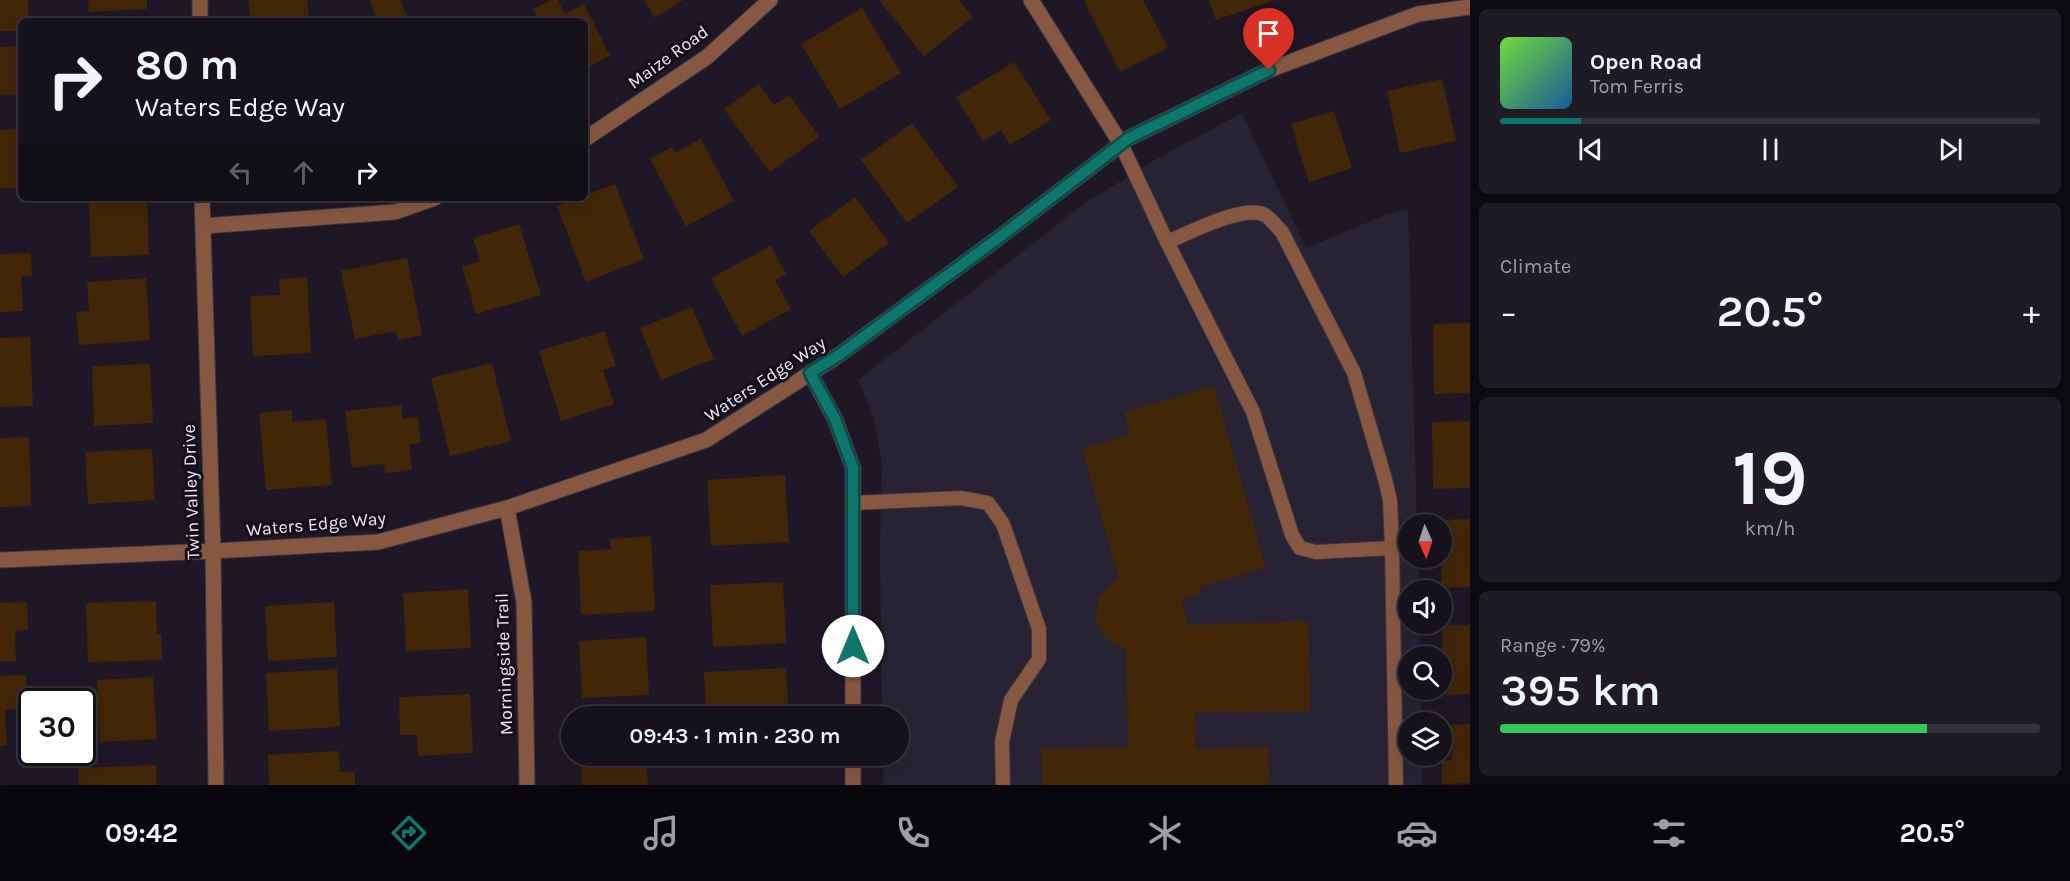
<!DOCTYPE html>
<html lang="en">
<head>
<meta charset="utf-8">
<style>
	body { margin:0; font-family:Karla,sans-serif; background:#1f1b25; color:#f1f3f6; height:100vh; display:flex; flex-direction:column; font-size:22px; white-space:nowrap }
	* { box-sizing:border-box; margin:0 }
	p { font-size:20px; color:#9e9ea3 }
	.icon { flex:none; width:33px; height:33px; fill:none; stroke:currentColor; stroke-width:2; stroke-linecap:round; stroke-linejoin:round }
	.map { position:relative; flex:1; overflow:hidden }
	.side { display:flex; flex-direction:column; gap:9px; padding:9px; background:#0c0a0f; width:600px }
	.side>* { flex:none }
	.guide { position:absolute; left:18px; top:18px; width:570px; height:183px; border-radius:9px; box-shadow:0 6px 24px #0002,0 0 0 2px #35323b; background:#16121c; color:#f1f3f6; overflow:hidden }
	.needle { width:39px; rotate:177deg }
	.tools { position:absolute; left:1398px; top:514px; display:grid; gap:12px }
	.tools a { display:grid; place-items:center; width:54px; height:54px; border-radius:50%; background:#16121c; box-shadow:0 6px 24px #0002,0 0 0 2px #35323b; font-size:30px }
	.speed { position:absolute; left:18px; top:688px; display:flex; gap:12px; font-size:30px; font-weight:700; text-align:center }
	.speed>* { display:grid; place-content:center; width:78px; height:78px; border-radius:50%; background:#16121c; box-shadow:0 6px 24px #0002,0 0 0 2px #35323b; line-height:1 }
	.speed .limit { border:3px solid #111; border-radius:9px; background:#fff; color:#111 }
	.pin { position:absolute; display:grid; place-items:center; width:51px; height:51px; color:#fff; margin:-62px -26px; border-radius:50% 50% 50% 0; rotate:-45deg; box-shadow:0 0 6px #0007 }
	.pin .icon { rotate:45deg }
	.me { position:absolute; width:66px; margin:-33px; rotate:0deg; stroke-linejoin:round; filter:drop-shadow(0 0 4px #0008) }
	.turn { display:flex; align-items:center; gap:21px; height:126px; padding:0 18px; font-size:27px }
	.turn .icon { width:78px; height:78px; stroke-width:2.5 }
	.turn b { display:block; font-size:42px; line-height:51px }
	.lanes { display:flex; align-items:center; height:57px; padding:0 18px; background:#0003; justify-content:center; gap:30px; direction:ltr }
	.lanes .off { opacity:.35 }
	.big { font-size:45px; font-weight:600; line-height:1.1 }
	.side .card { flex:1; display:flex; flex-direction:column; justify-content:center; gap:9px; min-width:0; padding:0 21px; border-radius:9px; background:#1f1b25 }
	.side .dial { align-items:center; gap:0 }
	.dial b { font-size:78px; line-height:1 }
	.song { display:flex; align-items:center; gap:18px }
	.cover { width:72px; height:72px; border-radius:9px; background:linear-gradient(135deg,hsl(100 70% 55%),hsl(210 70% 35%)) }
	.played { height:6px; border-radius:3px; background:linear-gradient(90deg,#0f766e 15%,#35323b 15%) }
	.keys { display:flex; justify-content:space-around; direction:ltr }
	.heat { display:flex; justify-content:space-between; align-items:center; font-size:33px; direction:ltr }
	.charge { height:9px; border-radius:4px; background:linear-gradient(90deg,#34c759 79%,#35323b 0) }
	.trip { position:absolute; left:561px; top:706px; width:348px; height:60px; border-radius:30px; background:#16121c; box-shadow:0 6px 24px #0002,0 0 0 2px #35323b; font-weight:600; line-height:60px; text-align:center }
	.tab-bar { display:flex; height:96px; justify-content:space-around; align-items:center; background:#09070b; color:#9e9ea3 }
	.tab-bar .icon { width:42px; height:42px }
	.tab-bar .selected { color:#0f766e }
	.tab-bar b { font-size:27px; color:#f1f3f6 }
	main { display:flex; flex:1; min-height:0 }
	.map>svg:first-child { display:block }
	.education { fill:#272333 }
	.building { fill:#412607 }
	.lines { fill:none; stroke-linecap:round; stroke-linejoin:round }
	.lane-casing { stroke:#3b3543; stroke-width:16 }
	.street-casing { stroke:#3b3543; stroke-width:17 }
	.lane { stroke:#875841; stroke-width:14 }
	.street { stroke:#875841; stroke-width:15 }
	.route-casing { stroke:#0a4d48; stroke-width:15 }
	.route { stroke:#0f766e; stroke-width:10 }
	.labels { text-anchor:middle; stroke-width:6; stroke-linejoin:round; paint-order:stroke }
	.street-label { font-size:18px; fill:#ede9f4; stroke:#150f1c }
</style>
</head>
<body>
<main>
<div class="map">
<svg width="1470" height="785" viewBox="0 0 1470 785">
	<rect width="100%" height="100%" fill="#1e1826"/>
	<!-- education -->
	<path class="education" d="M1242 113 1306 248 1385 215 1408 209 1417 525H1408V558H1418L1419 591H1408V624H1420V657H1408V690H1421V723H1408V756H1422V785H883V756H898V717H882L880 547 882 464 873 415 858 380 1085 203 1160 157Z"/>
	<!-- building -->
	<path class="building" d="M0 0H28L29 21H21V31H0Z
		M88 0H147V9L89 12Z
		M248 0H307L310 21H251Z
		M370 0H401L408 20 377 21Z
		M551 0H558L565 14 584 4 610 56 585 69V21H539L533 9Z
		M644 0H683L655 18Z
		M879 0H959L973 17 924 56Z
		M1086 0H1143L1168 48 1120 72 1084 1Z
		M1209 0H1275L1216 20Z
		M862 8 901 73 840 109 801 44Z
		M21 46V94L0 95V47Z
		M1014 62 1051 120 1010 145 1001 130 983 141 956 97Z
		M1442 79 1456 141 1400 153 1387 91Z
		M759 84 774 105 789 95 819 137 770 172 724 109Z
		M1334 111 1352 168 1309 182 1291 124Z
		M912 123 958 187 907 223 861 160Z
		M21 129V188H0V130Z
		M701 139 734 201 686 226 650 159 672 147 675 153Z
		M615 184 644 259 586 282 557 206 577 198H585V195Z
		M855 197 889 243 843 277 809 231Z
		M89 198H147L149 255 91 257Z
		M519 224 541 295 476 314 462 267 480 261 473 238Z
		M771 246 786 274 775 280 791 309 742 336 711 278Z
		M31 253 32 276H21L23 311 0 312V254Z
		M407 258 422 335 398 340 396 331 355 339 341 271Z
		M307 277 311 353 253 356 250 296 280 295 279 279Z
		M146 278 150 340 79 345 76 312 89 311 87 282Z
		M692 307 714 359 661 380 640 328Z
		M1470 323V393L1434 394 1433 324Z
		M605 331 616 366 603 370 614 404 561 421 539 351Z
		M30 337 33 406 0 407V338Z
		M492 363 511 441 450 456 431 378Z
		M150 364 153 423 94 426 92 366Z
		M1214 386 1266 568 1202 586 1198 595 1181 600 1188 625 1308 621 1310 711 1195 713 1196 749 1268 747 1269 785H1042L1041 749 1128 747 1126 648 1114 644 1102 635 1096 620 1098 598 1110 585 1119 579 1082 448 1130 435 1124 412Z
		M401 405 403 419 418 417 421 443 409 444 412 470 385 473 384 464 352 468 345 411Z
		M292 410V422L326 419 332 485 266 490 259 413Z
		M1470 421V488L1433 489 1432 422Z
		M29 437 31 506 0 507V438Z
		M152 449 155 500 88 504 85 452Z
		M785 475 789 542 711 546 707 480Z
		M1470 519V587L1441 588 1442 525H1440V520Z
		M651 536 655 611 581 615 578 551 611 549 610 539Z
		M783 582 786 643 713 647 710 585Z
		M468 589 471 648 406 651 403 593Z
		M156 601 157 633 161 634 162 660 88 662 86 603Z
		M27 602 28 630 15 631 16 661H0V603Z
		M334 602 337 657 268 661 265 606Z
		M1470 625V694L1444 695 1442 626Z
		M646 637 649 695 582 698 579 641Z
		M786 668 789 717H706L704 672Z
		M337 669 340 727 269 731 266 673Z
		M26 675 27 709 5 710 7 745 0 746V676Z
		M153 677 157 739 100 742 97 680Z
		M470 694 473 753 418 756 417 735H400L399 697Z
		M1470 724V783L1442 784V761L1452 760 1451 725Z
		M339 751 340 772H355V785H269L268 755Z
		M581 756H646L648 785H582Z
		M156 765 157 785H79L78 768Z"/>
	<g class="lines">
		<!-- lane casing -->
		<g class="lane-casing">
			<path id="lane" d="M1121 144 1167 242 1253 412 1292 535 1300 548 1316 552 1392 548 1390 500 1385 479 1354 373 1282 232C1277 227 1271 219 1265 215 1244 204 1189 233 1167 242
				M853 503 961 498 988 503 1003 524 1039 629V659L1011 700 1002 742 1003 785
				M1392 548 1396 785"/>
		</g>
		<!-- street casing -->
		<g class="street-casing">
			<path id="street" d="M200 0V21
				M1031 0 1121 144
				M585 139 707 57 770 0
				M202 198 213 551 216 785
				M203 226 395 212 435 198
				M810 373 835 419 853 468V717
				M507 508 524 602 527 785
				M0 560 213 551 378 542 507 508 706 440 839 355 1001 236 1129 138 1269 70 1418 14 1470 7
				M853 756V785"/>
		</g>
		<!-- lane -->
		<use href="#lane" class="lane"/>
		<!-- street -->
		<use href="#street" class="street"/>
	</g>
	<g class="lines">
		<!-- route casing -->
		<g class="route-casing">
			<path id="route" d="M853 646V468L835 419 810 373 839 355 1001 236 1129 138 1269 70"/>
		</g>
		<!-- route -->
		<use href="#route" class="route"/>
	</g>
	<g class="labels">
		<!-- street labels -->
		<g class="street-label">
			<text transform="translate(668 57) rotate(-36)" y="6">Maize Road</text>
			<text transform="translate(765 379) rotate(-33)" y="6">Waters Edge Way</text>
			<text transform="translate(191 492) rotate(-92)" y="6">Twin Valley Drive</text>
			<text transform="translate(316 524) rotate(-5)" y="6">Waters Edge Way</text>
			<text transform="translate(504 664) rotate(-92)" y="6">Morningside Trail</text>
		</g>
	</g>
</svg>
<div class="tools">
<a><svg class="needle" viewBox="-14 -14 28 28"><path d="M0-13l5 13h-10z" fill="#e53935"/><path d="M0 13l5-13h-10z" fill="#9e9ea3"/></svg></a>
<a><svg class="icon" aria-label="sound" viewBox="0 0 24 24"><path d="M4 9h4l5-4v14l-5-4H4zM17 9q2 3 0 6"/></svg></a>
<a><svg class="icon" aria-label="search" viewBox="0 0 24 24"><circle cx="10" cy="10" r="6"/><path d="M15 15l6 6"/></svg></a>
<a><svg class="icon" aria-label="layers" viewBox="0 0 24 24"><path d="M12 4l9 5-9 5-9-5zM3 14l9 5 9-5"/></svg></a>
</div>
<div class="speed"><div class="limit">30</div></div>
<div class="pin" style="left:1269px;top:70px;background:#d93025"><svg class="icon" aria-label="arrive" viewBox="0 0 24 24"><path d="M6 21V4h12l-3 4 3 4H6"/></svg></div>
<svg class="me" style="left:853px;top:646px" viewBox="-20 -20 40 40"><circle r="19" fill="#fff"/><path d="M0-13L10 11 0 6-10 11z" fill="#0f766e"/></svg>
<div class="trip">09:43 · 1 min · 230 m</div>
<div class="guide">
<div class="turn"><svg class="icon" aria-label="right" viewBox="0 0 24 24"><path d="M7 20v-9h11M14 6l5 5-5 5"/></svg><div><b>80 m</b>Waters Edge Way</div></div>
<div class="lanes"><svg class="icon off" aria-label="left" viewBox="0 0 24 24"><path d="M17 20v-9H6M10 6l-5 5 5 5"/></svg><svg class="icon off" aria-label="ahead" viewBox="0 0 24 24"><path d="M12 20V5M6 11l6-6 6 6"/></svg><svg class="icon" aria-label="right" viewBox="0 0 24 24"><path d="M7 20v-9h11M14 6l5 5-5 5"/></svg></div>
</div>
</div>
<section class="side">
<div class="card">
<div class="song"><i class="cover"></i><div><b>Open Road</b><p>Tom Ferris</p></div></div>
<div class="played"></div>
<div class="keys"><svg class="icon" aria-label="previous" viewBox="0 0 24 24"><path d="M18 5L8 12l10 7zM5 5v14"/></svg><svg class="icon" aria-label="pause" viewBox="0 0 24 24"><path d="M8 5v14M16 5v14"/></svg><svg class="icon" aria-label="next" viewBox="0 0 24 24"><path d="M6 5l10 7-10 7zM19 5v14"/></svg></div>
</div>
<div class="card"><p>Climate</p>
<div class="heat"><a>−</a><b class="big">20.5°</b><a>+</a></div>
</div>
<div class="card dial"><b>19</b><p>km/h</p></div>
<div class="card"><p>Range · 79%</p><b class="big">395 km</b><div class="charge"></div></div>
</section>
</main>
<nav class="tab-bar">
<b>09:42</b>
<svg class="icon selected" aria-label="directions" viewBox="0 0 24 24"><path d="M12 3l9 9-9 9-9-9zM9 14v-3h6M13 9l2 2-2 2"/></svg>
<svg class="icon" aria-label="music" viewBox="0 0 24 24"><path d="M9 18V5l10-2v13"/><circle cx="6" cy="18" r="3"/><circle cx="16" cy="16" r="3"/></svg>
<svg class="icon" aria-label="phone" viewBox="0 0 24 24"><path d="M5 4h4l2 5-3 2q2 4 5 5l2-3 5 2v4C11 20 4 13 5 4z"/></svg>
<svg class="icon" aria-label="climate" viewBox="0 0 24 24"><path d="M12 3v18M4 7l16 10M4 17L20 7"/></svg>
<svg class="icon" aria-label="car" viewBox="0 0 24 24"><path d="M5 17H2v-5l4-1 3-4h7l3 4 3 1v5h-3M9 17h6M6 11h13"/><circle cx="7" cy="17" r="2"/><circle cx="17" cy="17" r="2"/></svg>
<svg class="icon" aria-label="filters" viewBox="0 0 24 24"><path d="M4 7h16M4 17h16"/><circle cx="9" cy="7" r="2"/><circle cx="15" cy="17" r="2"/></svg>
<b>20.5°</b>
</nav>
</body>
</html>
